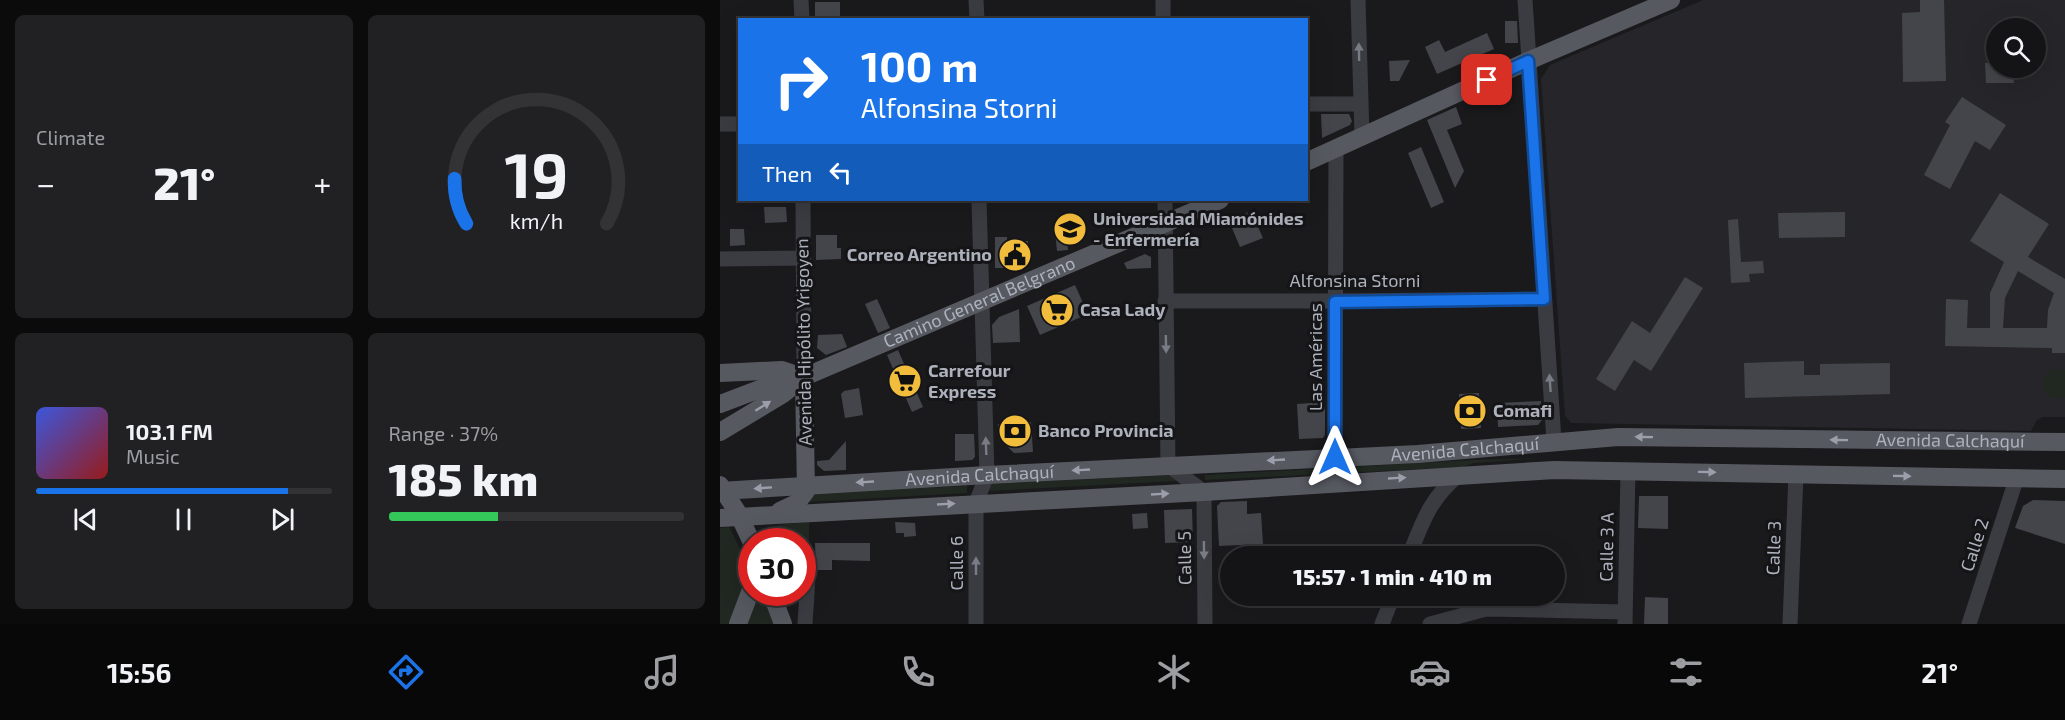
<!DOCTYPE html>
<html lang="en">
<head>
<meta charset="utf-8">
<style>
	body { margin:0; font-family:"Exo 2",sans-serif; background:#212123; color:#f1f3f6; height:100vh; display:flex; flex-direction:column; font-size:22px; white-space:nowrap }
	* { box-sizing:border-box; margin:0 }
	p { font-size:20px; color:#9d9ea1 }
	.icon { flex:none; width:33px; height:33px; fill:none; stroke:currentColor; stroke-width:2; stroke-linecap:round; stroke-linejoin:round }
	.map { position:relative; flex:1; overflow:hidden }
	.panel { display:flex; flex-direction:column; gap:15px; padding:15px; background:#0b0b0c; width:720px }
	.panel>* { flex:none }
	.guide { position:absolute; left:18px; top:18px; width:570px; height:183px; border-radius:0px; box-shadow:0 6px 24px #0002,0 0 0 2px #333335; background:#1a73e8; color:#fff; overflow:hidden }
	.controls { position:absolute; left:1266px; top:18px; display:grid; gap:12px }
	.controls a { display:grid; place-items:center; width:60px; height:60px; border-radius:50%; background:#141416; box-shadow:0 6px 24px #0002,0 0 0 2px #333335; font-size:30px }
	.speed { position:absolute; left:18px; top:528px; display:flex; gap:12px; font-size:30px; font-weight:700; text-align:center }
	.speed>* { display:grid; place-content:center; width:78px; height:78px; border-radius:50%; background:#141416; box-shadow:0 6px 24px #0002,0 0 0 2px #333335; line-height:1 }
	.speed .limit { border:9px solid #d22; background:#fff; color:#111 }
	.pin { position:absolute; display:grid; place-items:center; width:51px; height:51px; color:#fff; margin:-26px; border-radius:12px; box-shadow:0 3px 9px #0006 }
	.me { position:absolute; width:66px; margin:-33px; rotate:0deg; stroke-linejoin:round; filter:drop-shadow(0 0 4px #0008) }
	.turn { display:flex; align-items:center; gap:21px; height:126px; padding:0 24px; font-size:27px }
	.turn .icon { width:78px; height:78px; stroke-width:2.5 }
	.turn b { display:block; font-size:42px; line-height:51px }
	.then { display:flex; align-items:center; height:57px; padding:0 24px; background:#0003; gap:12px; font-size:22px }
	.big { font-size:45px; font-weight:800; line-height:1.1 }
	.panel .tile { flex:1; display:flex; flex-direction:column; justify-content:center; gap:9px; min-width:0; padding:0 21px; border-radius:9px; background:#212123 }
	.panel .dial { align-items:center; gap:0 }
	.dial svg { height:156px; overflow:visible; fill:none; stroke:#333335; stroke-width:7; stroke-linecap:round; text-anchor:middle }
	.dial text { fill:#f1f3f6; stroke:none }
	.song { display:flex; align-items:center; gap:18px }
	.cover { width:72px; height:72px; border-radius:9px; background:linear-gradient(135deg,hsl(230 70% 55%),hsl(0 70% 35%)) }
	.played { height:6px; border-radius:3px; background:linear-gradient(90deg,#1a73e8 85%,#333335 85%) }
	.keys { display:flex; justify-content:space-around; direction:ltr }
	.heat { display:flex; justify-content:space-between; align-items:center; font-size:33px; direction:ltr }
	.charge { height:9px; border-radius:4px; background:linear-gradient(90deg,#34c759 37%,#333335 0) }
	.panel .tiles { flex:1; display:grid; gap:15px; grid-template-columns:repeat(2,1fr) }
	.trip { position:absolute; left:500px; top:546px; width:345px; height:60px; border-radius:30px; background:#141416; box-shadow:0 6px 24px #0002,0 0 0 2px #333335; font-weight:800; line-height:60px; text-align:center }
	.menu { display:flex; height:96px; justify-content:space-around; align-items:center; background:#080809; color:#9d9ea1 }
	.menu .icon { width:42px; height:42px }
	.menu .selected { color:#1a73e8 }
	.menu b { font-size:27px; color:#f1f3f6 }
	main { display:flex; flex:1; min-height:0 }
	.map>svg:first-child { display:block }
	.built { fill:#26262a; fill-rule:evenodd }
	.green { fill:#202821 }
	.building { fill:#44454a; fill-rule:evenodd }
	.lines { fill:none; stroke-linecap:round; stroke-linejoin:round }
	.minor { stroke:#3b3c42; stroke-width:15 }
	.major { stroke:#575961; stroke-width:18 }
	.major-bridge { stroke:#575961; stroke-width:18 }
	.oneway { fill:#7a7c85 }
	.oneway2 { fill:#9c9faa }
	.route-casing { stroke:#114b97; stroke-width:15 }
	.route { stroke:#1a73e8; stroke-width:10 }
	.labels { text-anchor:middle; stroke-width:6; stroke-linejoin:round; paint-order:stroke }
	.poi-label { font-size:18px; font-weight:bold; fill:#adb1bc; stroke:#151518; text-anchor:start }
	.street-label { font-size:18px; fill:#adb1bc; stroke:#151518 }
</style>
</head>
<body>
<main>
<section class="panel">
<div class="tiles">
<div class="tile"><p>Climate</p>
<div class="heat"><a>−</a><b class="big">21°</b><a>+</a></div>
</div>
<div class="tile dial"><svg viewBox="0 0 100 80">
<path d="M14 69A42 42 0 1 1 86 69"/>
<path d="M14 69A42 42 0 0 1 8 46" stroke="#1a73e8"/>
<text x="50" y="56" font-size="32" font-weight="700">19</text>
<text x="50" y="72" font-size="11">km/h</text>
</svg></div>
<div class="tile">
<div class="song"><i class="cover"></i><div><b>103.1 FM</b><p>Music</p></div></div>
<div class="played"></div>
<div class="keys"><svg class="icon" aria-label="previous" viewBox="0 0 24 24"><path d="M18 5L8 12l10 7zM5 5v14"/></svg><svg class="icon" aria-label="pause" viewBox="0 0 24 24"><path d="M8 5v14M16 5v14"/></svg><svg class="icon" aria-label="next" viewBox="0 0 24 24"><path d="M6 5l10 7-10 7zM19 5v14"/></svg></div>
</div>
<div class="tile"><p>Range · 37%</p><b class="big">185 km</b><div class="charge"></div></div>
</div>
</section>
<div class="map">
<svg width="1345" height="624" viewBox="0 0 1345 624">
	<rect width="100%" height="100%" fill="#1a1a1d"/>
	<!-- built -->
	<path class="built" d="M983 0H1345V417H1323L1317 420 1311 431 851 423 845 416 821 79 830 65ZM1276 28H1316V68H1276Z"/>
	<!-- green -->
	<path class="green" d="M1334 369 1345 371V397C1324 405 1313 378 1334 369Z
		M819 458 754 463 743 467 485 480V475L754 460Z
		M456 475V481L268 491 267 484Z
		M247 486V493L87 502 90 493Z
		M89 522V551L83 545 82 542 56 541 54 532 57 531 58 525Z
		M9 527 21 551H25L30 574 11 624H0V528Z
		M35 593H45L57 624H22Z"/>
	<!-- building -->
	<path class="building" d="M1200 0H1224L1226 81 1183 82 1182 13 1200 12Z
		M95 2H120V20H95Z
		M785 21H797L798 43H785Z
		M767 33 774 49 717 74 705 47 719 40 725 52Z
		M690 60 679 81H670L669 61Z
		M1265 63H1276V68H1293L1294 83H1266Z
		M1242 97 1286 125 1270 150 1255 141 1230 189 1204 175 1230 125 1225 122Z
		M736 107 742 124 727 130 744 171 735 188 707 120Z
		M601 114H629L632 121 630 125 602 138Z
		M701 147 724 202 711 208 688 153Z
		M1280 193 1329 224 1308 257 1345 279V353H1332V348L1225 346 1226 299 1248 300 1247 328H1270V293L1284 262 1250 241ZM1298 271 1334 293 1328 310 1327 328H1283L1285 298Z
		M44 207H66L67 222 45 223Z
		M531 211 543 238 520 247 509 221Z
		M1125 212V237L1059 238 1058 213Z
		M1018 219 1021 262 1043 261 1044 273 1029 274 1030 282 1011 283 1008 220Z
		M10 229H24L25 245 10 246Z
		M347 230 348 250 337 251 335 231Z
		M96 235H117V248H121V259L96 260Z
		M275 237H287V242L308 241 309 260 287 268H275Z
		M425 254 431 257V268L407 269 404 263Z
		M965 277 983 288 931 371 914 360 895 391 876 379 912 321 930 333Z
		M355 285 368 314 320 335 307 306Z
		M157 299 170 328 158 333 145 304Z
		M299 309 300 342 273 343 272 325 279 317Z
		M122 334 127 347 106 355 97 348 98 335Z
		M178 350 203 407 192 412 167 355Z
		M1084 361V375H1100V364L1170 363V394L1025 398 1024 363Z
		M139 388 143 415 125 418 121 394 124 391Z
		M759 393 761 428 741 429 739 394Z
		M821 401 822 420 818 425 778 427 777 403Z
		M605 402V435L603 438 579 439 577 404Z
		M311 422 313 452 294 453 279 438 278 424Z
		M235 434H254L255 457 252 460 235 461Z
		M126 441V470L104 471 97 465V461L109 460Z
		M919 496H948V529L918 528Z
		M1313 500 1345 501V544L1295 528 1303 506Z
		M527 501V514L541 513 543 544 499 546 497 506 501 502Z
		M472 509 473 542 445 543 444 510Z
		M427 513 428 528 413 529 412 514Z
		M175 522 195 523 196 536 184 537V533H176Z
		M95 543H150V561L112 560V570H96Z
		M925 597 948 598V624H924Z"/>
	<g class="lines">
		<!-- minor -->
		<path class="minor" d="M81 0 82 20
			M256 0 257 20
			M443 0V20
			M638 0 642 136
			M805 0 834 441
			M586 104H641
			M0 124H20
			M83 200 84 377
			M445 200 448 465 484 492 485 624
			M0 259 83 258
			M445 301H615L824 299
			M615 457 616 149
			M82 554C91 576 86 600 85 624
			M689 556C702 523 710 498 739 475
			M256 624V503L267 475 259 200
			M662 624 673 596
			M710 624 766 609 905 612
			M905 624 908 470
			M1070 624 1076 474
			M1249 624 1297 477"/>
		<!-- major -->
		<g class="major">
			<path d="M586 162 808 61 951 0"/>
			<path d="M0 373 62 370 82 377"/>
			<path id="s1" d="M0 404 53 384 84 377 500 200"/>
			<path d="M0 432 63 394 78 382"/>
			<path id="s2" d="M0 491 267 475 698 454 898 437 1345 442"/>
			<path d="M60 511 77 503 86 491 84 377"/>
			<path d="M0 518 484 492 834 470 1345 479"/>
			<path d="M51 592 63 624"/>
			<path d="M18 624 32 587"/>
		</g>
		<!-- major-bridge -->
		<path class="major-bridge" d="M0 485 18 513 32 543"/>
	</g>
	<!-- one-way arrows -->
	<defs><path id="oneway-solid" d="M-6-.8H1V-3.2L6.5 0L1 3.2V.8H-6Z" transform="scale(1.5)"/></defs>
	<g class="oneway">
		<use href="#oneway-solid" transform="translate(639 52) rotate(-91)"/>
		<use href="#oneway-solid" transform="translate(446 344) rotate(89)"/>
		<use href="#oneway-solid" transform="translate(830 383) rotate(-94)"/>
		<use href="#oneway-solid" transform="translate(266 446) rotate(-92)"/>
		<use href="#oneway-solid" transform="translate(484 550) rotate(89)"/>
		<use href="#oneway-solid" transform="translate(256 566) rotate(-90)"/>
	</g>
	<g class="oneway2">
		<use href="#oneway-solid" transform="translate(43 406) rotate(-32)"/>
		<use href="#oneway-solid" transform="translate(924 437) rotate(-179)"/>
		<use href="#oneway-solid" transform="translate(1119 440) rotate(-179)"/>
		<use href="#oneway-solid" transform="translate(556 460) rotate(177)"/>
		<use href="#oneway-solid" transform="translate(361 470) rotate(177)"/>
		<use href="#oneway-solid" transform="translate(987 472) rotate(1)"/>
		<use href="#oneway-solid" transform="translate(1182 476) rotate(1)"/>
		<use href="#oneway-solid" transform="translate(677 478) rotate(-3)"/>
		<use href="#oneway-solid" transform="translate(145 482) rotate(177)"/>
		<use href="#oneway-solid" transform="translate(43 488) rotate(176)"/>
		<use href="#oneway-solid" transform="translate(440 494) rotate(-3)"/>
		<use href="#oneway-solid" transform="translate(226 504) rotate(-3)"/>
	</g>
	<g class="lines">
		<!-- route casing -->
		<g class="route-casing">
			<path id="route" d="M615 457V302L824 299 808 61 767 80"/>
		</g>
		<!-- route -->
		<use href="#route" class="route"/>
	</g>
	<!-- icons -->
	<defs>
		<g id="university-disc" transform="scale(1.725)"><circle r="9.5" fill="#f2bc3c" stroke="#151518"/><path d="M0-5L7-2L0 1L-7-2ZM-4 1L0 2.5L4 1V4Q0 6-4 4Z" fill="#111"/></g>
		<g id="civic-disc" transform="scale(1.725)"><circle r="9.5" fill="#f2bc3c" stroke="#151518"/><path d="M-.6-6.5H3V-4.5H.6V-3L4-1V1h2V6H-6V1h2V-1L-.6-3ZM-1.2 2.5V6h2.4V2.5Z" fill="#111"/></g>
		<g id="supermarket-disc" transform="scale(1.725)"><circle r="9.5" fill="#f2bc3c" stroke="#151518"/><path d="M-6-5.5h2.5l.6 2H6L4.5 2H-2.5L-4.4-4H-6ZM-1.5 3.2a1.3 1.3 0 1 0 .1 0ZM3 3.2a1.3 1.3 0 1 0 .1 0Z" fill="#111"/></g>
		<g id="bank-disc" transform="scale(1.725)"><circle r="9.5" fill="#f2bc3c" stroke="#151518"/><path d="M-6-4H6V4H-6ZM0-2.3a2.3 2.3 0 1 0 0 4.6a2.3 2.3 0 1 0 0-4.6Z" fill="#111"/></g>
	</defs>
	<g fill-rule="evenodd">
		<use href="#university-disc" x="350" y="229"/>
		<use href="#civic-disc" x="295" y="255"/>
		<use href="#supermarket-disc" x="337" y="310"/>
		<use href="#supermarket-disc" x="185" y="381"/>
		<use href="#bank-disc" x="750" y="411"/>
		<use href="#bank-disc" x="295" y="431"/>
	</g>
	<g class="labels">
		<!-- poi labels -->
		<g class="poi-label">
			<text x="373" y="225">Universidad Miamónides<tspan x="373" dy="21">- Enfermería</tspan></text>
			<text x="272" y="261" text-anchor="end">Correo Argentino</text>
			<text x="360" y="316">Casa Lady</text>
			<text x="208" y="377">Carrefour<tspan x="208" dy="21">Express</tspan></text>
			<text x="773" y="417">Comafi</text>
			<text x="318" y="437">Banco Provincia</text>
		</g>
		<!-- street labels -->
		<g class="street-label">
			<text x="635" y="287">Alfonsina Storni</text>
			<text dy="6" stroke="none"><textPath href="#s1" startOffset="279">Camino General Belgrano</textPath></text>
			<text transform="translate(84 342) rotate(-91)" y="6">Avenida Hipólito Yrigoyen</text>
			<text transform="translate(596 357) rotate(-90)" y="6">Las Américas</text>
			<text dy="6" stroke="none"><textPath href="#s2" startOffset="1232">Avenida Calchaquí</textPath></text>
			<text dy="6" stroke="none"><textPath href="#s2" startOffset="746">Avenida Calchaquí</textPath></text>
			<text dy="6" stroke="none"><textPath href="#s2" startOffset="260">Avenida Calchaquí</textPath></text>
			<text transform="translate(1255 545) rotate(-72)" y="6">Calle 2</text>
			<text transform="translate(887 547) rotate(-89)" y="6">Calle 3 A</text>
			<text transform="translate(1054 548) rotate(-88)" y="6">Calle 3</text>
			<text transform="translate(465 558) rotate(-91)" y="6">Calle 5</text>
			<text transform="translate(237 563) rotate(-90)" y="6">Calle 6</text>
		</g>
	</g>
</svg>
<div class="controls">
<a><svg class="icon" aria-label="search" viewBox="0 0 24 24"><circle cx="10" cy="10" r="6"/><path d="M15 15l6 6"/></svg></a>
</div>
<div class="speed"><div class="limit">30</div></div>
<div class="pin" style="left:767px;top:80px;background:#d93025"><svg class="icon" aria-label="arrive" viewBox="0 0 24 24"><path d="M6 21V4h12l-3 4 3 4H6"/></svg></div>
<svg class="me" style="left:615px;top:457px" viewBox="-20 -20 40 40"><path d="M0-17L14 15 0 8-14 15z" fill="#1a73e8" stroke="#fff" stroke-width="4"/></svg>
<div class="trip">15:57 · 1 min · 410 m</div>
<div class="guide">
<div class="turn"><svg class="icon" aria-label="right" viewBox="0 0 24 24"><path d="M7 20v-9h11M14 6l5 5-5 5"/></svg><div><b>100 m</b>Alfonsina Storni</div></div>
<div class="then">Then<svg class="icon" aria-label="left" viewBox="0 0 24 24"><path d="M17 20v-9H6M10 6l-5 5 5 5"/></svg></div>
</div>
</div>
</main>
<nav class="menu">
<b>15:56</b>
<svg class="icon selected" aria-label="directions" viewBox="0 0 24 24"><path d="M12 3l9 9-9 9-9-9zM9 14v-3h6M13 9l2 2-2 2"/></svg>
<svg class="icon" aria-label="music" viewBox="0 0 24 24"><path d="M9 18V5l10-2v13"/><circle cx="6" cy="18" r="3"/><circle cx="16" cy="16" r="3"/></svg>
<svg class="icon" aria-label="phone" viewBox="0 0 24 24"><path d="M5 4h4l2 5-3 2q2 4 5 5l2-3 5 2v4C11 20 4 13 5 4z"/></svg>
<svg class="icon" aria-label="climate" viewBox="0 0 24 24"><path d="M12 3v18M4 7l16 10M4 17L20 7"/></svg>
<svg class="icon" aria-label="car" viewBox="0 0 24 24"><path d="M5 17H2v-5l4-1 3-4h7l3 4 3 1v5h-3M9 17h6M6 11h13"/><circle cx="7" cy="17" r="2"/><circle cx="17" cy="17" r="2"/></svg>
<svg class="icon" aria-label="filters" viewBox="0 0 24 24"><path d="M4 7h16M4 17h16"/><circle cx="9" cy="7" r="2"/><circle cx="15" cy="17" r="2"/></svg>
<b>21°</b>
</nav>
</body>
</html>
